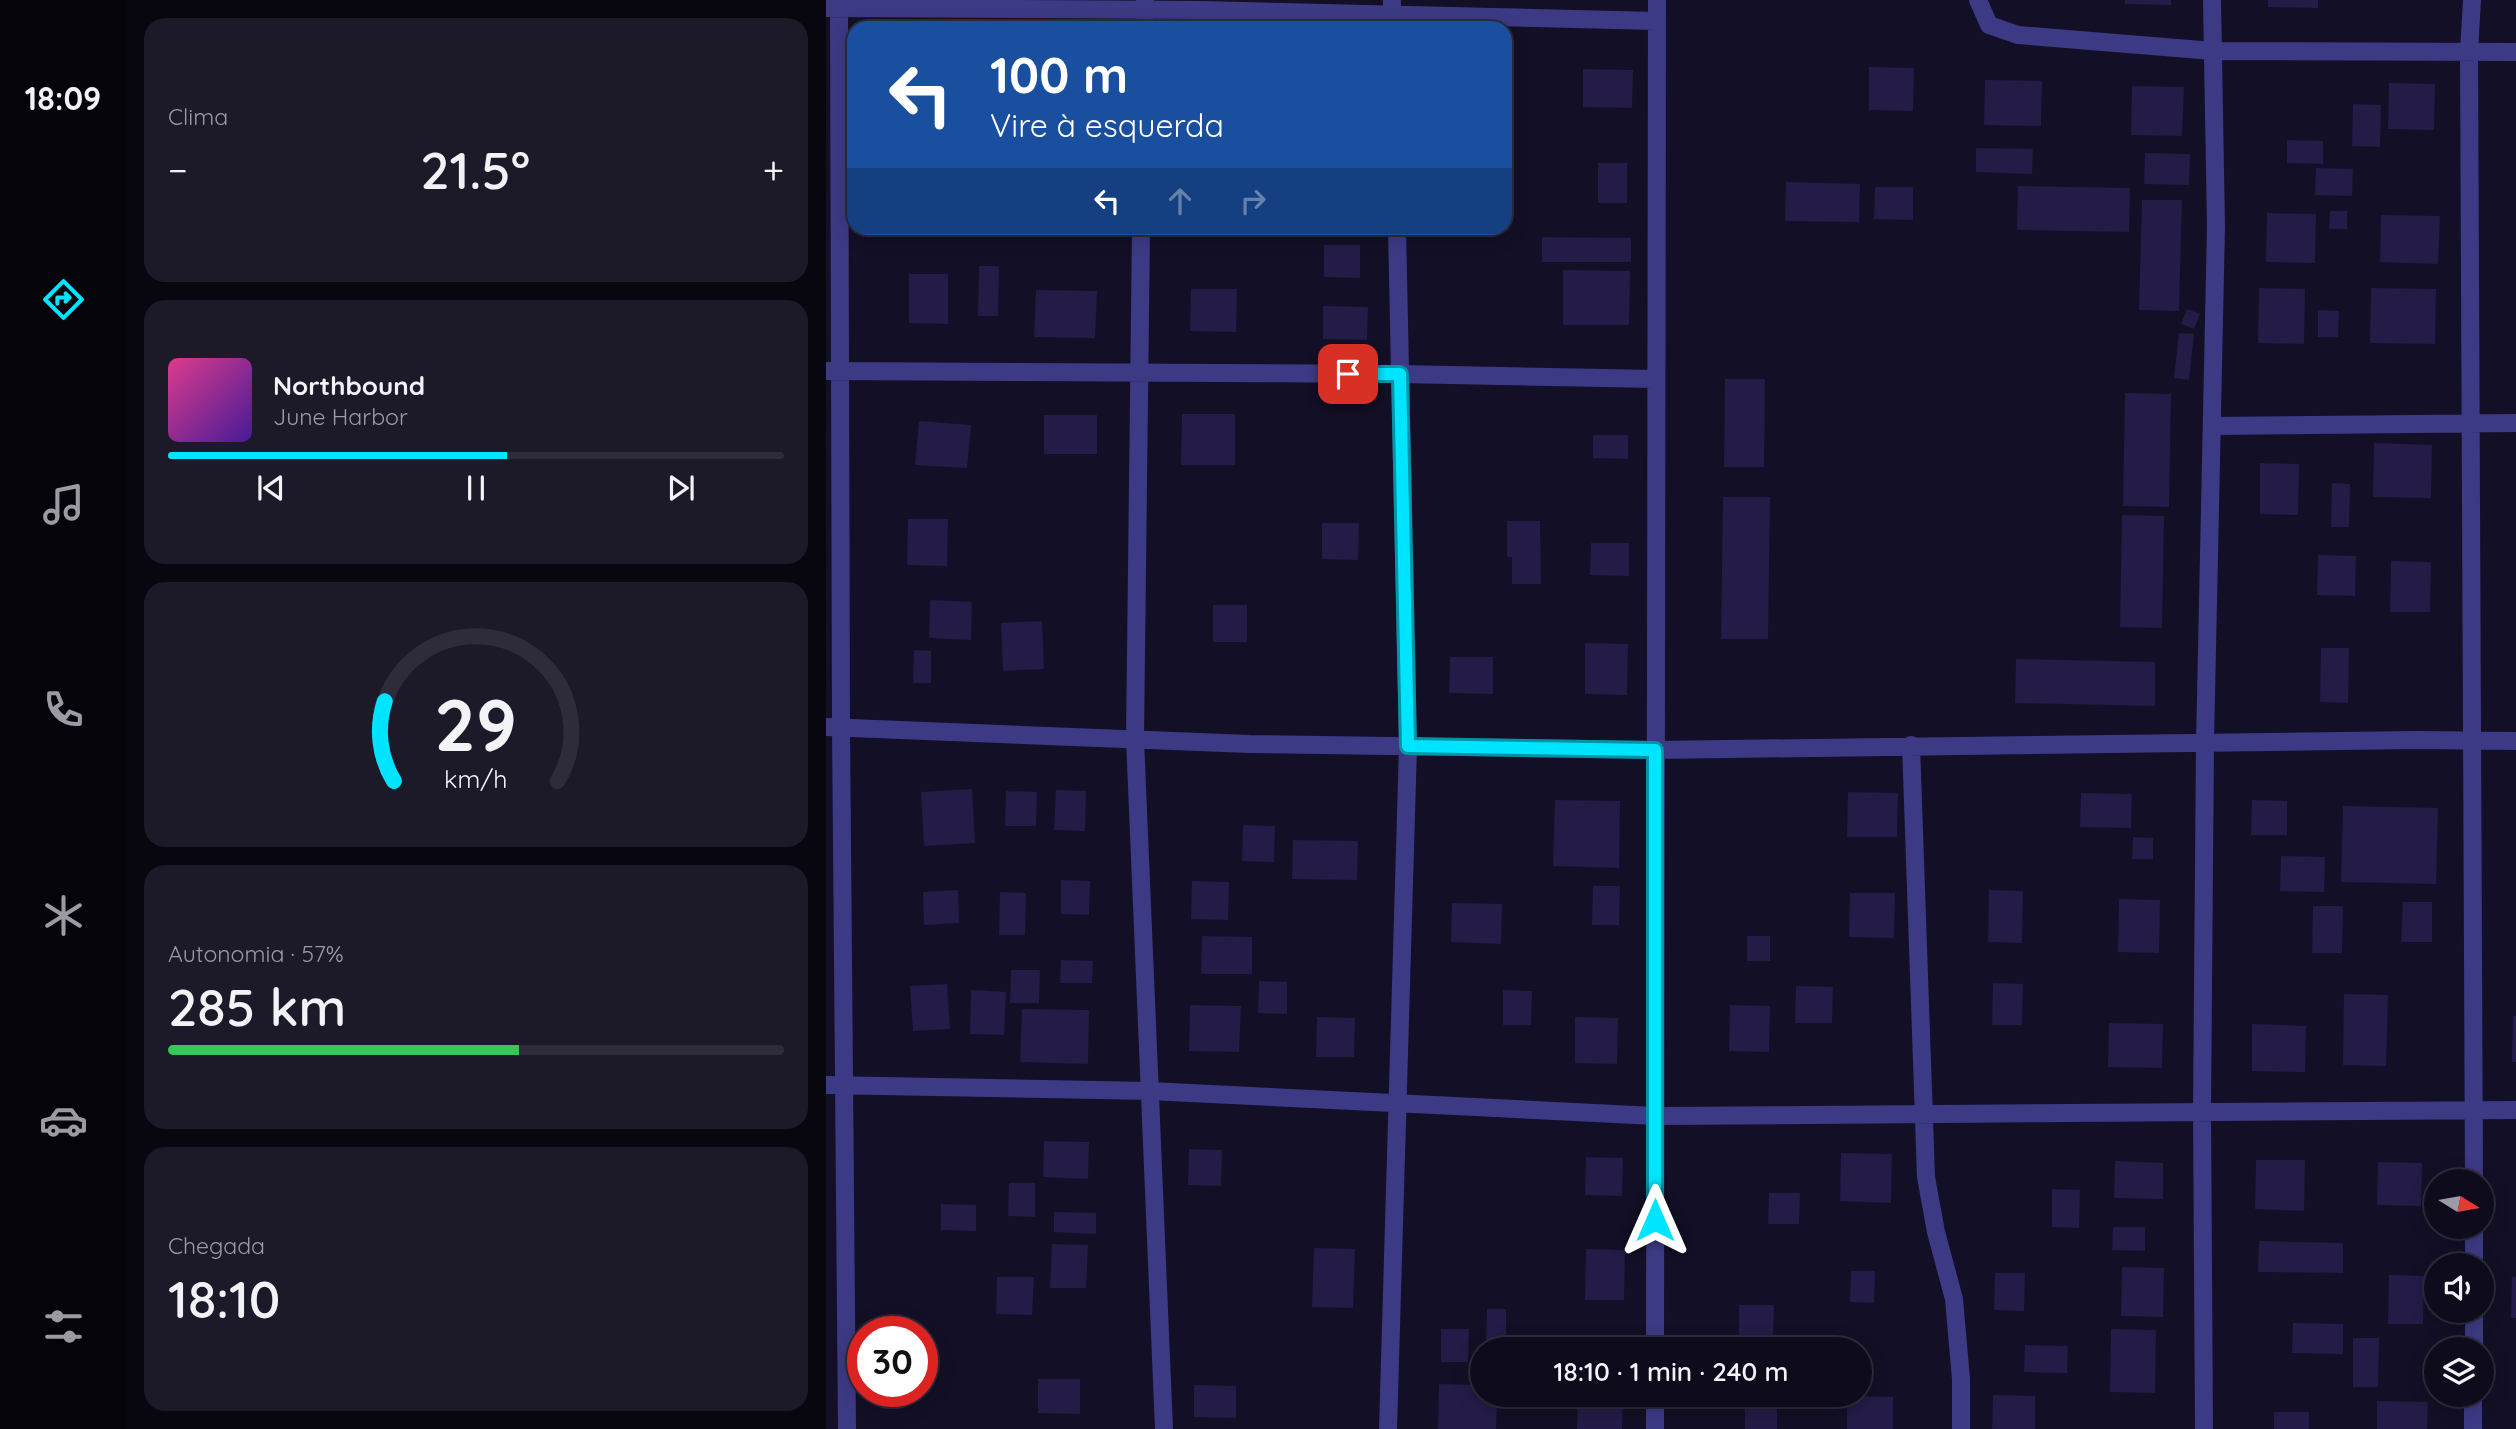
<!DOCTYPE html>
<html lang="pt">
<head>
<meta charset="utf-8">
<style>
	body { margin:0; font-family:Quicksand,sans-serif; background:#1c1929; color:#f1f3f6; height:100vh; display:flex; flex-direction:column; font-size:26px; white-space:nowrap }
	* { box-sizing:border-box; margin:0 }
	p { font-size:23px; color:#9b9ba3 }
	.icon { flex:none; width:38px; height:38px; fill:none; stroke:currentColor; stroke-width:2; stroke-linecap:round; stroke-linejoin:round }
	.map { position:relative; flex:1; overflow:hidden }
	.panel { display:flex; flex-direction:column; gap:18px; padding:18px; background:#08060f; width:700px }
	.panel>* { flex:none }
	.hud { position:absolute; left:21px; top:21px; width:665px; height:214px; border-radius:21px; box-shadow:0 4px 18px #0003,0 0 0 2px #2e2b3b; background:#1a4fa0; color:#fff; overflow:hidden }
	.needle { width:46px; rotate:101deg }
	.fabs { position:absolute; left:1598px; top:1169px; display:grid; gap:14px }
	.fabs a { display:grid; place-items:center; width:70px; height:70px; border-radius:50%; background:#0e0b1c; box-shadow:0 4px 18px #0003,0 0 0 2px #2e2b3b; font-size:35px }
	.speed { position:absolute; left:21px; top:1316px; display:flex; gap:14px; font-size:35px; font-weight:700; text-align:center }
	.speed>* { display:grid; place-content:center; width:91px; height:91px; border-radius:50%; background:#0e0b1c; box-shadow:0 4px 18px #0003,0 0 0 2px #2e2b3b; line-height:1 }
	.speed .limit { border:10px solid #d22; background:#fff; color:#111 }
	.pin { position:absolute; display:grid; place-items:center; width:60px; height:60px; color:#fff; margin:-30px; border-radius:14px; box-shadow:0 4px 10px #0006 }
	.me { position:absolute; width:77px; margin:-38px; rotate:0deg; stroke-linejoin:round; filter:drop-shadow(0 0 5px #0008) }
	.turn { display:flex; align-items:center; gap:24px; height:147px; padding:0 28px; font-size:32px }
	.turn .icon { width:91px; height:91px; stroke-width:2.5 }
	.turn b { display:block; font-size:49px; line-height:60px }
	.lanes { display:flex; align-items:center; height:66px; padding:0 28px; background:#0003; justify-content:center; gap:35px; direction:ltr }
	.lanes .off { opacity:.35 }
	.big { font-size:52px; font-weight:600; line-height:1.1 }
	.panel .card { flex:1; display:flex; flex-direction:column; justify-content:center; gap:10px; min-width:0; padding:0 24px; border-radius:21px; background:#1c1929 }
	.panel .dial { align-items:center; gap:0 }
	.dial svg { height:182px; overflow:visible; fill:none; stroke:#2e2b3b; stroke-width:7; stroke-linecap:round; text-anchor:middle }
	.dial text { fill:#f1f3f6; stroke:none }
	.song { display:flex; align-items:center; gap:21px }
	.cover { width:84px; height:84px; border-radius:10px; background:linear-gradient(135deg,hsl(330 70% 55%),hsl(260 70% 35%)) }
	.played { height:7px; border-radius:4px; background:linear-gradient(90deg,#00e5ff 55%,#2e2b3b 55%) }
	.keys { display:flex; justify-content:space-around; direction:ltr }
	.heat { display:flex; justify-content:space-between; align-items:center; font-size:38px; direction:ltr }
	.charge { height:10px; border-radius:5px; background:linear-gradient(90deg,#34c759 57%,#2e2b3b 0) }
	.trip { position:absolute; left:644px; top:1337px; width:402px; height:70px; border-radius:35px; background:#0e0b1c; box-shadow:0 4px 18px #0003,0 0 0 2px #2e2b3b; font-weight:600; line-height:70px; text-align:center }
	main { display:flex; flex:1; min-height:0 }
	.dock { display:flex; flex-direction:column; width:126px; justify-content:space-around; align-items:center; background:#06040b; color:#9b9ba3 }
	.dock .icon { width:49px; height:49px }
	.dock .on { color:#00e5ff }
	.dock b { font-size:32px; color:#f1f3f6 }
	.map>svg:first-child { display:block }
	.building { fill:#241b47 }
	.lines { fill:none; stroke-linecap:round; stroke-linejoin:round }
	.minor { stroke:#3d3a85; stroke-width:18 }
	.route-casing { stroke:#0095a6; stroke-width:18 }
	.route { stroke:#00e5ff; stroke-width:12 }
</style>
</head>
<body>
<main>
<nav class="dock">
<b>18:09</b>
<svg class="icon on" aria-label="directions" viewBox="0 0 24 24"><path d="M12 3l9 9-9 9-9-9zM9 14v-3h6M13 9l2 2-2 2"/></svg>
<svg class="icon" aria-label="music" viewBox="0 0 24 24"><path d="M9 18V5l10-2v13"/><circle cx="6" cy="18" r="3"/><circle cx="16" cy="16" r="3"/></svg>
<svg class="icon" aria-label="phone" viewBox="0 0 24 24"><path d="M5 4h4l2 5-3 2q2 4 5 5l2-3 5 2v4C11 20 4 13 5 4z"/></svg>
<svg class="icon" aria-label="climate" viewBox="0 0 24 24"><path d="M12 3v18M4 7l16 10M4 17L20 7"/></svg>
<svg class="icon" aria-label="car" viewBox="0 0 24 24"><path d="M5 17H2v-5l4-1 3-4h7l3 4 3 1v5h-3M9 17h6M6 11h13"/><circle cx="7" cy="17" r="2"/><circle cx="17" cy="17" r="2"/></svg>
<svg class="icon" aria-label="filters" viewBox="0 0 24 24"><path d="M4 7h16M4 17h16"/><circle cx="9" cy="7" r="2"/><circle cx="15" cy="17" r="2"/></svg>
</nav>
<section class="panel">
<div class="card"><p>Clima</p>
<div class="heat"><a>−</a><b class="big">21.5°</b><a>+</a></div>
</div>
<div class="card">
<div class="song"><i class="cover"></i><div><b>Northbound</b><p>June Harbor</p></div></div>
<div class="played"></div>
<div class="keys"><svg class="icon" aria-label="previous" viewBox="0 0 24 24"><path d="M18 5L8 12l10 7zM5 5v14"/></svg><svg class="icon" aria-label="pause" viewBox="0 0 24 24"><path d="M8 5v14M16 5v14"/></svg><svg class="icon" aria-label="next" viewBox="0 0 24 24"><path d="M6 5l10 7-10 7zM19 5v14"/></svg></div>
</div>
<div class="card dial"><svg viewBox="0 0 100 80">
<path d="M14 69A42 42 0 1 1 86 69"/>
<path d="M14 69A42 42 0 0 1 10 34" stroke="#00e5ff"/>
<text x="50" y="56" font-size="32" font-weight="700">29</text>
<text x="50" y="72" font-size="11">km/h</text>
</svg></div>
<div class="card"><p>Autonomia · 57%</p><b class="big">285 km</b><div class="charge"></div></div>
<div class="card"><p>Chegada</p><b class="big">18:10</b></div>
</section>
<div class="map">
<svg width="1690" height="1429" viewBox="0 0 1690 1429">
	<rect width="100%" height="100%" fill="#130f26"/>
	<!-- building -->
	<path class="building" d="M1299 0H1345V5L1299 4Z
		M1442 0H1492V8L1442 7Z
		M1043 67 1088 68 1087 111 1043 110Z
		M757 69 807 70 806 108 757 107Z
		M1159 80 1216 81 1215 126 1158 125Z
		M1563 83 1609 84 1608 130 1562 129Z
		M1306 86 1358 87 1356 136 1305 135Z
		M1527 104 1555 105 1554 147 1526 146Z
		M1461 140 1497 141V164L1461 163Z
		M1150 148 1207 149 1206 174 1150 172Z
		M1319 153 1364 154 1363 185 1318 184Z
		M772 163H801V203H772Z
		M1490 168 1527 169 1526 196 1489 195Z
		M960 182 1034 184 1033 222 959 221Z
		M1192 186 1304 188 1303 232 1191 230Z
		M1049 187H1087V220L1048 219Z
		M1316 200H1356L1353 311 1313 310Z
		M1504 211H1521V229H1503Z
		M1441 213 1490 214 1489 263 1440 262Z
		M1555 215 1614 216 1612 264 1554 262Z
		M448 228H484V235H448Z
		M716 237 805 238V262H716Z
		M498 245H534V278L498 277Z
		M153 266H173L172 316H152Z
		M737 270 804 271 803 325H737Z
		M83 274H122V324L83 323Z
		M1433 288 1479 289 1478 344 1432 343Z
		M1545 288 1610 289 1609 344 1544 343Z
		M365 289H411L410 332 364 331Z
		M210 290 271 291 269 338 208 337Z
		M497 306 542 307 541 340 497 339Z
		M1361 309 1374 314 1368 329 1355 324Z
		M1492 310 1513 311 1512 337H1492Z
		M1353 333 1368 334 1363 380 1348 378Z
		M899 379H939L938 467H898Z
		M1299 393 1345 394 1343 507 1297 506Z
		M356 414H409V465H355Z
		M218 415H271V454H218Z
		M93 421 145 425 141 468 89 465Z
		M767 435H802V459L767 458Z
		M1548 443 1606 445 1605 498 1547 497Z
		M1434 463 1473 464 1472 515 1434 514Z
		M1506 483 1524 484 1523 527H1505Z
		M897 497H944L942 639H895Z
		M1296 515 1338 516 1336 628 1294 627Z
		M82 519H122L121 566 81 565Z
		M681 521H714L715 584H686V557H681Z
		M496 523H533L532 560 496 559Z
		M765 543H803V576L764 575Z
		M1492 555 1530 556 1529 596 1491 595Z
		M1565 561 1605 562 1604 612H1564Z
		M104 600 146 602 145 640 103 638Z
		M387 605H421V642H387Z
		M216 621 218 669 177 671 175 623Z
		M759 643 802 644 801 695 759 694Z
		M1495 648H1523L1522 703 1494 702Z
		M88 650 105 651V683H87Z
		M624 657H667V694L623 693Z
		M1190 659 1329 662V706L1189 703Z
		M146 789 149 843 98 846 95 792Z
		M230 790 260 791 259 831 228 830Z
		M180 791 211 792 210 826H179Z
		M1022 792 1072 793 1071 837H1021Z
		M1255 793 1306 794 1305 828 1254 827Z
		M729 800 794 801 793 868 727 866Z
		M1426 800 1461 801V835H1425Z
		M1517 806 1612 808 1610 884 1515 882Z
		M417 825 449 826 448 862 416 861Z
		M1307 837 1327 838V859H1306Z
		M467 840 532 841 531 880 466 879Z
		M1455 856 1499 857 1498 892 1454 891Z
		M235 880 264 881 263 915 235 914Z
		M366 881 403 882 402 920 365 919Z
		M767 886H794L793 925H766Z
		M132 890 133 923 98 925 97 892Z
		M1163 890 1197 891 1196 943 1162 942Z
		M174 892 200 893 199 935H173Z
		M1024 893H1069L1068 938 1023 937Z
		M1293 899 1334 900 1333 953 1292 952Z
		M1577 902H1606V942H1575Z
		M626 903 676 904 675 944 625 942Z
		M1487 906H1517L1516 953H1486Z
		M376 936 426 937V974H375Z
		M921 936H944V961H921Z
		M235 960 267 961 266 983H234Z
		M185 970H214L213 1003H184Z
		M433 981 461 982V1014L432 1013Z
		M1167 983 1197 984 1196 1025H1166Z
		M121 984 124 1029 87 1031 84 986Z
		M970 986 1007 987 1006 1023H969Z
		M145 990 180 992 178 1035 144 1034Z
		M677 990 706 991 705 1025H677Z
		M1518 994 1562 995 1560 1066 1517 1065Z
		M364 1005 415 1006 413 1052 363 1051Z
		M904 1005 944 1006 943 1052 903 1051Z
		M196 1009 263 1010 262 1064 194 1062Z
		M1687 1016H1690V1062H1686Z
		M491 1017 529 1018 528 1057H490Z
		M749 1017 792 1018 791 1064 749 1063Z
		M1283 1023 1337 1024 1336 1068 1282 1067Z
		M1426 1024 1480 1026 1479 1072 1426 1071Z
		M218 1141 263 1142 262 1179 217 1177Z
		M363 1149 396 1150 395 1186 362 1185Z
		M1015 1153 1066 1154 1065 1203 1014 1201Z
		M760 1157 797 1158 796 1196 759 1195Z
		M1430 1160H1479L1478 1211 1429 1209Z
		M1289 1161 1337 1163V1199L1288 1198Z
		M1552 1162 1596 1163 1595 1206 1551 1205Z
		M183 1183H209V1217L182 1216Z
		M1226 1189 1254 1190 1253 1228 1226 1227Z
		M943 1193H974L973 1224H942Z
		M115 1204 150 1205V1231L115 1230Z
		M228 1212 270 1213V1234L228 1232Z
		M1287 1227H1319V1251L1286 1250Z
		M1433 1241 1517 1243V1273L1432 1272Z
		M226 1244 262 1245 260 1288H224Z
		M488 1248 529 1249 527 1308 486 1307Z
		M760 1249 799 1250 798 1300H759Z
		M1296 1267 1338 1268 1337 1317 1295 1316Z
		M1025 1271H1049L1048 1303 1024 1302Z
		M1169 1273H1199L1198 1311 1168 1310Z
		M1563 1275 1598 1276 1597 1324H1562Z
		M171 1277H208L206 1315 170 1314Z
		M1686 1277H1690V1318H1685Z
		M913 1305H948L947 1335H913Z
		M661 1309H680V1341L660 1340Z
		M1467 1323 1517 1324V1354L1466 1353Z
		M615 1329H643L642 1362H615Z
		M1285 1329 1330 1330 1329 1393 1284 1392Z
		M1527 1338H1553L1552 1387H1527Z
		M1199 1345 1242 1346 1241 1373 1198 1372Z
		M212 1379H254V1414L212 1413Z
		M613 1384 656 1385V1395H671L670 1429H612Z
		M368 1385 410 1386V1418L368 1417Z
		M752 1395H797L796 1429H751Z
		M1167 1395 1209 1396V1429H1166Z
		M1021 1396 1067 1397V1429H1021Z
		M1551 1401 1602 1402 1601 1429H1551Z
		M919 1403 951 1404V1429H919Z
		M1448 1412H1483V1429H1448Z"/>
	<g class="lines">
		<!-- minor -->
		<path class="minor" d="M13 0 15 728 21 1429
			M1152 0 1163 25 1192 35 1387 51 1690 52
			M1646 0 1643 52 1648 1181
			M0 8 377 10 830 21
			M318 28 319 0
			M566 28V0
			M315 228 309 739 338 1429
			M0 371 574 374 830 379
			M1386 426 1690 423
			M0 727 423 744 829 750 1590 740 1690 741
			M1085 745 1100 1177 1110 1232 1128 1299 1135 1379V1429
			M0 1085 324 1091 829 1116 1690 1110
			M1648 1265V1227
			M829 1349 831 0
			M1648 1349V1311
			M562 1429 582 746 571 228
			M829 1429V1395
			M1378 1429 1376 1111 1379 743 1390 226 1386 0
			M1647 1429V1395"/>
	</g>
	<g class="lines">
		<!-- route casing -->
		<g class="route-casing">
			<path id="route" d="M522 374H574L582 746 829 750V1220"/>
		</g>
		<!-- route -->
		<use href="#route" class="route"/>
	</g>
</svg>
<div class="fabs">
<a><svg class="needle" viewBox="-14 -14 28 28"><path d="M0-13l5 13h-10z" fill="#e53935"/><path d="M0 13l5-13h-10z" fill="#9b9ba3"/></svg></a>
<a><svg class="icon" aria-label="sound" viewBox="0 0 24 24"><path d="M4 9h4l5-4v14l-5-4H4zM17 9q2 3 0 6"/></svg></a>
<a><svg class="icon" aria-label="layers" viewBox="0 0 24 24"><path d="M12 4l9 5-9 5-9-5zM3 14l9 5 9-5"/></svg></a>
</div>
<div class="speed"><div class="limit">30</div></div>
<div class="pin" style="left:522px;top:374px;background:#d93025"><svg class="icon" aria-label="arrive" viewBox="0 0 24 24"><path d="M6 21V4h12l-3 4 3 4H6"/></svg></div>
<svg class="me" style="left:829px;top:1220px" viewBox="-20 -20 40 40"><path d="M0-17L14 15 0 8-14 15z" fill="#00e5ff" stroke="#fff" stroke-width="4"/></svg>
<div class="trip">18:10 · 1 min · 240 m</div>
<div class="hud">
<div class="turn"><svg class="icon" aria-label="left" viewBox="0 0 24 24"><path d="M17 20v-9H6M10 6l-5 5 5 5"/></svg><div><b>100 m</b>Vire à esquerda</div></div>
<div class="lanes"><svg class="icon" aria-label="left" viewBox="0 0 24 24"><path d="M17 20v-9H6M10 6l-5 5 5 5"/></svg><svg class="icon off" aria-label="ahead" viewBox="0 0 24 24"><path d="M12 20V5M6 11l6-6 6 6"/></svg><svg class="icon off" aria-label="right" viewBox="0 0 24 24"><path d="M7 20v-9h11M14 6l5 5-5 5"/></svg></div>
</div>
</div>
</main>
</body>
</html>
